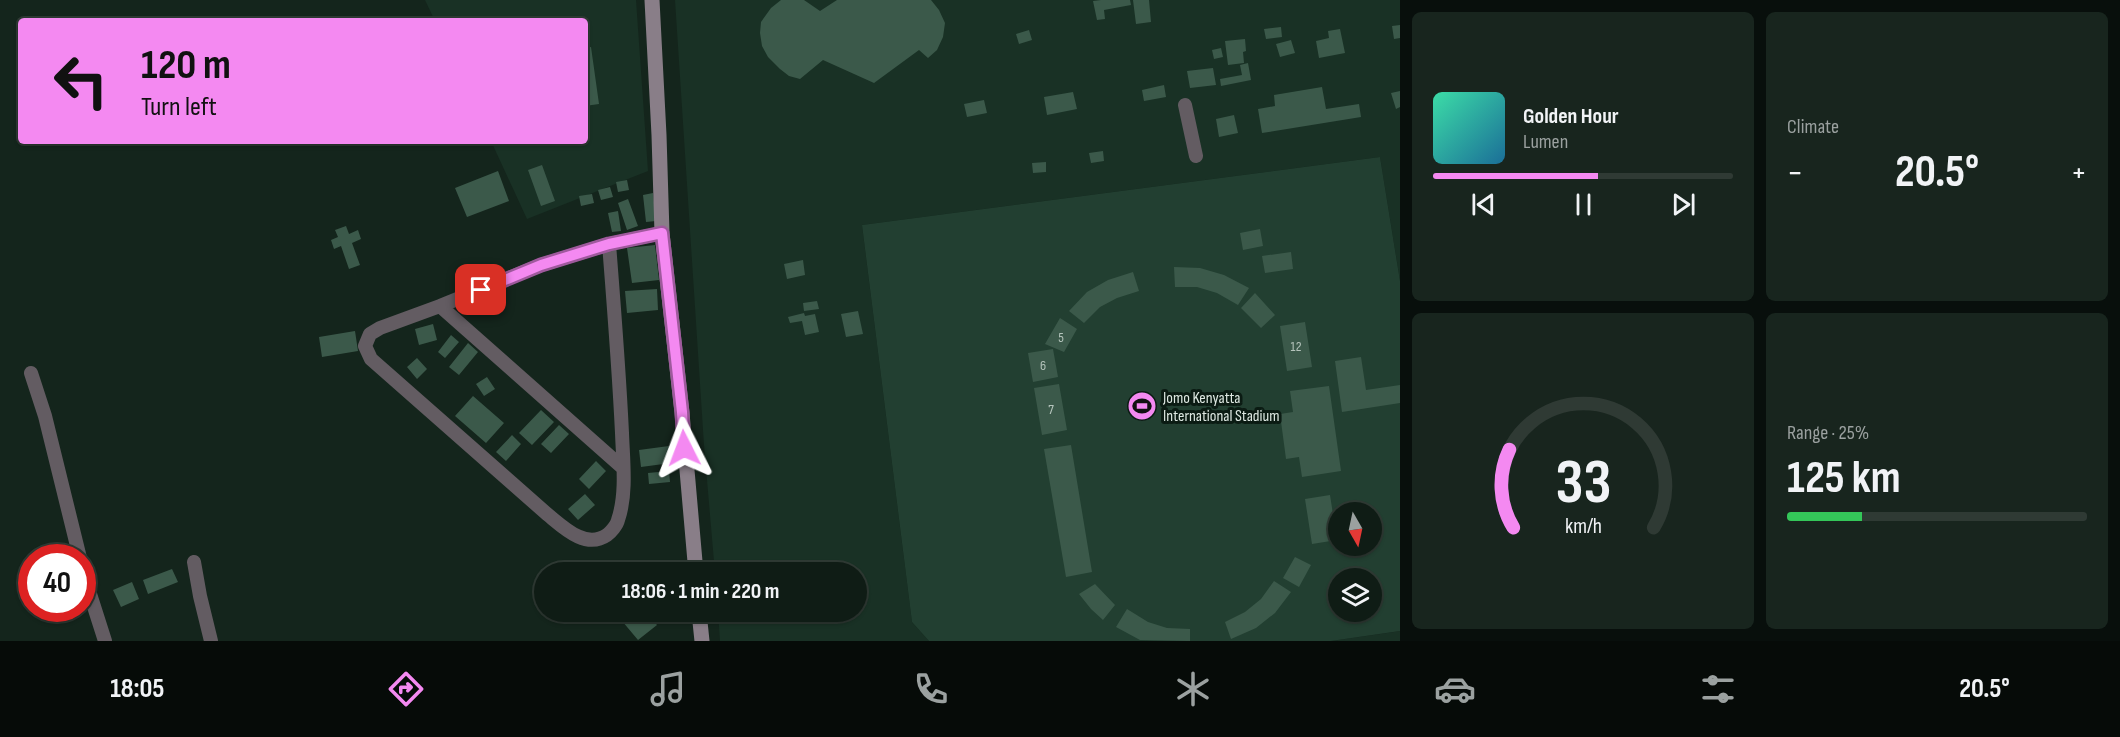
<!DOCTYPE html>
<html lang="en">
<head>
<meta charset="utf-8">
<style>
	body { margin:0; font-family:"Sofia Sans Condensed",sans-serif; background:#18251e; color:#f1f3f6; height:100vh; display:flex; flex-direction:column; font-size:22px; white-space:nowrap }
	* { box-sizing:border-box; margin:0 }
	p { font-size:20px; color:#9ba1a0 }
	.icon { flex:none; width:33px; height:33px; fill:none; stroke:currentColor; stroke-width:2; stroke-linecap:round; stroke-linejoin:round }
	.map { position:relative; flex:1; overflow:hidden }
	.side { display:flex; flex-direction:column; gap:12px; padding:12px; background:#080f0c; width:720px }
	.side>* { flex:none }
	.banner { position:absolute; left:18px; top:18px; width:570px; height:126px; border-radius:6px; box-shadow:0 2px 4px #0004,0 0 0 2px #2f3a34; background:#f489f1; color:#111; overflow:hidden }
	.needle { width:39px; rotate:171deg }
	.tools { position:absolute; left:1328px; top:502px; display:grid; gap:12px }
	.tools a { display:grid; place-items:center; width:54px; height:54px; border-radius:50%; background:#0f1c15; box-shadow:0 2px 4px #0004,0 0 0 2px #2f3a34; font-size:30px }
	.speed { position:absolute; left:18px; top:544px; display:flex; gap:12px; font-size:30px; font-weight:700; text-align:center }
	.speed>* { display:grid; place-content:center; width:78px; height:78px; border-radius:50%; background:#0f1c15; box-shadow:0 2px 4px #0004,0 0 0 2px #2f3a34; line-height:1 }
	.speed .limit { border:9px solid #d22; background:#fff; color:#111 }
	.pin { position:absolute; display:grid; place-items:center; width:51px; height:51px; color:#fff; margin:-26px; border-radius:12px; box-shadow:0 3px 9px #0006 }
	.me { position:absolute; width:66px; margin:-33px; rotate:357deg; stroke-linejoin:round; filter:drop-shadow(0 0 4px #0008) }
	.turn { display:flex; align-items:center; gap:21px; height:126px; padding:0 24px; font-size:27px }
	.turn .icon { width:78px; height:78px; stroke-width:2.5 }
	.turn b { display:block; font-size:42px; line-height:51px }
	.big { font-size:45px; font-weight:700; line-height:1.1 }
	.side .tile { flex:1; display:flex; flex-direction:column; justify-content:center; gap:9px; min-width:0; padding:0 21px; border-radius:9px; background:#18251e }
	.side .dial { align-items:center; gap:0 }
	.dial svg { height:156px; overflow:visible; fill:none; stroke:#2f3a34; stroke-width:7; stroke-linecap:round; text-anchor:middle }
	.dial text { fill:#f1f3f6; stroke:none }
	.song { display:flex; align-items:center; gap:18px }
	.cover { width:72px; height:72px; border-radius:9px; background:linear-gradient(135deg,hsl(160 70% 55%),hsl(200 70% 35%)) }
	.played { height:6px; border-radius:3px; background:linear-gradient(90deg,#f489f1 55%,#2f3a34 55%) }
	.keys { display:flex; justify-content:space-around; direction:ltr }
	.heat { display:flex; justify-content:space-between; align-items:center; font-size:33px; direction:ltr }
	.charge { height:9px; border-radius:4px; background:linear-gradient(90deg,#34c759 25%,#2f3a34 0) }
	.side .tiles { flex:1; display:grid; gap:12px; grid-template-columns:repeat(2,1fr) }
	.trip { position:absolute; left:534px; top:562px; width:333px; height:60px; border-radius:30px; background:#0f1c15; box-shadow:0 2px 4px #0004,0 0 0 2px #2f3a34; font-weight:700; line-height:60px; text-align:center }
	.menu { display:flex; height:96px; justify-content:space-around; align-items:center; background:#060b08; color:#9ba1a0 }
	.menu .icon { width:42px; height:42px }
	.menu .active { color:#f489f1 }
	.menu b { font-size:27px; color:#f1f3f6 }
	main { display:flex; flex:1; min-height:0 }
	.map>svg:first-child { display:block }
	.built { fill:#193125 }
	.green { fill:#223f31; fill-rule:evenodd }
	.building { fill:#3b594a }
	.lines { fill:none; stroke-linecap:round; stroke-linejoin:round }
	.street { stroke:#635c62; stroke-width:14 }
	.secondary { stroke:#897e88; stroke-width:15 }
	.route-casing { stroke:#9f599d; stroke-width:15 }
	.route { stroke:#f489f1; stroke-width:10 }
	.labels { text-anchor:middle; stroke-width:6; stroke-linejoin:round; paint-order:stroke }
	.number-label { font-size:14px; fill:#b5c4bc }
	.poi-label { font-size:16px; fill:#dee8e2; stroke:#0b1b13; text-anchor:start }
</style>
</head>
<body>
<main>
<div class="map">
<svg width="1400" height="641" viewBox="0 0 1400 641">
	<rect width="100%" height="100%" fill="#14251c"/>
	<!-- built -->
	<path class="built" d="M425 0H636L648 171 527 219 491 141H585V21H435Z
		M675 0H1400V281L1380 157 862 225 912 622 929 641H720L718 612H856V573H715L704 445Z
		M1400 631V641H1331L1394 632Z"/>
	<!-- green -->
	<path class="green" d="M1380 157 1400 281V631L1331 641H929L912 622 862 225ZM1338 513H1371V546H1338ZM1338 579H1371V612H1338Z"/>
	<!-- building -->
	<path class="building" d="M781 0H804L820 11 837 0H931L939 10 945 23 943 37 937 50 928 58 919 50 874 83 823 60 800 79 789 76 780 69 768 57 762 46 760 33 761 22 771 8Z
		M1101 0H1130L1131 5 1104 10 1105 19 1097 20 1093 1Z
		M1133 0H1149L1151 22 1136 24Z
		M1400 25V38L1394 39 1392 26Z
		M1281 27 1282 37 1266 39 1264 29Z
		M1340 29 1345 53 1319 58 1316 41 1329 38 1328 31Z
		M1029 30 1032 40 1019 44 1016 34Z
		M1245 39 1246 51 1243 52 1244 63 1228 65 1225 41Z
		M1291 40 1295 53 1280 57 1276 44Z
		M591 47 599 104 585 106V48Z
		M1221 48 1223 57 1214 59 1212 50Z
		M1248 63 1251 80 1221 86 1220 79 1242 75 1240 65Z
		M1213 68 1216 85 1190 88 1187 71Z
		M1164 85 1166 97 1144 101 1142 90Z
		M1322 87 1326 109 1359 104 1361 117 1262 133 1258 109 1275 106 1274 95Z
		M1400 91V107L1396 109 1391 93Z
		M1073 92 1077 109 1047 115 1044 97Z
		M984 100 987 113 967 117 964 104Z
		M1234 115 1238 133 1219 137 1216 119Z
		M1103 151 1104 161 1091 163 1089 153Z
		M1046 162V172L1033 173 1032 163Z
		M542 165 555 201 541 206 528 170Z
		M498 171 509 201 467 217 455 188Z
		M627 180 629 190 618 192 616 182Z
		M610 187 613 197 601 200 598 190Z
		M653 193 656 221 646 222 643 195Z
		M592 194 594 203 581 206 579 196Z
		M628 199 638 226 627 230 618 203Z
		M618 211 621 231 612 232 608 213Z
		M346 226 349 234 358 230 361 239 352 243 360 265 349 269 341 246 334 249 331 240 338 237 335 230Z
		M1260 229 1263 246 1243 250 1240 233Z
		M655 245 659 280 632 283 627 248Z
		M1291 252 1293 269 1265 273 1262 256Z
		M803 260 805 275 787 279 784 264Z
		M1174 267 1200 268 1224 275 1249 288 1238 305 1217 293 1197 287H1175Z
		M1133 272 1139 291 1117 298 1100 307 1084 323 1069 311 1087 292 1108 280Z
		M657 289 658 310 627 313 625 291Z
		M1255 293 1275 315 1261 328 1241 308Z
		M817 301 819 309 804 311 803 303Z
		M858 311 863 334 846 337 841 314Z
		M804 313 805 316 815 314 819 332 805 335 802 321 790 323 788 317Z
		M1060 318 1077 329 1064 352 1045 344Z
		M1305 322 1312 367 1287 371 1280 326Z
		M433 324 437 340 419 345 415 329Z
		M355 331 358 351 322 357 319 337Z
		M451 335 459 342 445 358 438 352Z
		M468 343 478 352 459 375 449 367Z
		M1053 349 1058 377 1033 382 1028 353Z
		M1361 357 1366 390 1400 385V403L1342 412 1335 361Z
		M417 358 427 369 417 379 407 367Z
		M487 377 495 389 484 396 476 384Z
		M1059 384 1067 430 1042 435 1034 388Z
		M1329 386 1341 471 1302 477 1299 457 1286 459 1280 414 1293 412 1290 391Z
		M473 396 504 423 486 443 455 416Z
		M541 410 554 422 532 445 519 433Z
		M559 425 569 434 551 453 541 444Z
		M512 435 521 444 506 461 496 452Z
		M1071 445 1092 572 1066 577 1044 449Z
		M669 446 671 463 641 467 639 450Z
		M596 461 606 471 589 489 579 479Z
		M669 471 670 482 649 484 648 473Z
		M585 494 595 505 578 520 568 509Z
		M1330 495 1337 540 1312 544 1305 499Z
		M1295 557 1311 565 1299 587 1283 578Z
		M172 569 178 582 148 594 143 580Z
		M1274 581 1291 592 1275 613 1256 628 1231 639 1225 622 1245 612 1261 599Z
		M132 582 139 599 121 607 113 590Z
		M1095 584 1115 605 1103 620 1091 609 1079 594Z
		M1127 609 1148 622 1167 628 1190 629V641L1140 640 1116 627Z
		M602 612H615L609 618Z
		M621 612H646L657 625 638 640 617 615Z"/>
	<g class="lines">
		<!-- street -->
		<path class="street" d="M1185 105 1196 156
			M609 244C614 307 619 370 622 433 623 461 627 494 618 520 617 525 611 532 607 535 585 550 562 526 547 514L371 359 365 346 370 334 380 328 440 306 541 265 609 244 662 233
			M440 306 623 468
			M31 373 45 416 80 558
			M194 562 200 596 211 641
			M82 569 105 641"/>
		<!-- secondary -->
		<path class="secondary" d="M652 0 659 135 662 233 682 413 696 573
			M699 612 702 641"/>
	</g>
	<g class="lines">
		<!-- route casing -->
		<g class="route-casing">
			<path id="route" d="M481 290 541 265 609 244 662 233 682 412 684 448"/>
		</g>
		<!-- route -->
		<use href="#route" class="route"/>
	</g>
	<!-- icons -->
	<defs>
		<g id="stadium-disc" transform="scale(1.5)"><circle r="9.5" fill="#f489f1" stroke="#0b1b13"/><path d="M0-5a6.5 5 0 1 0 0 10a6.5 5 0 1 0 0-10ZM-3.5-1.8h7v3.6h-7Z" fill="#111"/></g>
	</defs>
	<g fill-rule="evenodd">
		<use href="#stadium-disc" x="1142" y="406"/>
	</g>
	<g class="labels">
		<!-- number labels -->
		<g class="number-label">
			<text x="1061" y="342">5</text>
			<text x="1296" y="351">12</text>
			<text x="1043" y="370">6</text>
			<text x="1051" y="414">7</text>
		</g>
		<!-- poi labels -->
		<g class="poi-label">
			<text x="1163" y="403">Jomo Kenyatta<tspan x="1163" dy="18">International Stadium</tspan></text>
		</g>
	</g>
</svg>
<div class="tools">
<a><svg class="needle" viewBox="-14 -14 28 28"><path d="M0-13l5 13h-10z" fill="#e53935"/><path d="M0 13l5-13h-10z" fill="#9ba1a0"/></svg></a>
<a><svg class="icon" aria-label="layers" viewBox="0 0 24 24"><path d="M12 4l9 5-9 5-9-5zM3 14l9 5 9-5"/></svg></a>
</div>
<div class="speed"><div class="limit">40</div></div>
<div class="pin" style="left:481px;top:290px;background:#d93025"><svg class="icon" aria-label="arrive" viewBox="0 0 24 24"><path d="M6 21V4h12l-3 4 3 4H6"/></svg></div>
<svg class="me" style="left:684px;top:448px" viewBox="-20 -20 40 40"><path d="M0-17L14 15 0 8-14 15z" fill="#f489f1" stroke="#fff" stroke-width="4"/></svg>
<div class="trip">18:06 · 1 min · 220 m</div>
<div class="banner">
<div class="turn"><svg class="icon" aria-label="left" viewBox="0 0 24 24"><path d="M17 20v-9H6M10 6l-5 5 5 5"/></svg><div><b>120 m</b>Turn left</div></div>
</div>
</div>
<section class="side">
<div class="tiles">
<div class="tile">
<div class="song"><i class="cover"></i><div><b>Golden Hour</b><p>Lumen</p></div></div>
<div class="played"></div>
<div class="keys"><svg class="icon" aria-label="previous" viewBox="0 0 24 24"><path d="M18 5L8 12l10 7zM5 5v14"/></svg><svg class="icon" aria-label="pause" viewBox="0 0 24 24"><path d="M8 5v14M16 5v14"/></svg><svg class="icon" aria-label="next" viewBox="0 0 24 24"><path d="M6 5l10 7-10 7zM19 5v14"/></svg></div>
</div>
<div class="tile"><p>Climate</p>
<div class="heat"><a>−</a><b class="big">20.5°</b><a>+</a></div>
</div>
<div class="tile dial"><svg viewBox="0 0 100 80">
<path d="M14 69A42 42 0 1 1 86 69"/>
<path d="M14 69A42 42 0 0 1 12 29" stroke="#f489f1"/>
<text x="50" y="56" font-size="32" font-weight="700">33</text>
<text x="50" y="72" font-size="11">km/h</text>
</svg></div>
<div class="tile"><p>Range · 25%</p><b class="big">125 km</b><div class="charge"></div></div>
</div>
</section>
</main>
<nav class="menu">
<b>18:05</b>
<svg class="icon active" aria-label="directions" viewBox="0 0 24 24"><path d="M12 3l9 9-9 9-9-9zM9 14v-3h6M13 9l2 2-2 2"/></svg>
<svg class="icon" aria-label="music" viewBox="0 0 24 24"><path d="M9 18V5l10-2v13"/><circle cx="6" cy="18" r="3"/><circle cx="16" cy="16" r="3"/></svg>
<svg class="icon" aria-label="phone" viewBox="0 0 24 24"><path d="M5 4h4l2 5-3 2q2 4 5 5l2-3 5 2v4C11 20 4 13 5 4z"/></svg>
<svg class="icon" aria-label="climate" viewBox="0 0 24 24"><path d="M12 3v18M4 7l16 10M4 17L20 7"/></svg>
<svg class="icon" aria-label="car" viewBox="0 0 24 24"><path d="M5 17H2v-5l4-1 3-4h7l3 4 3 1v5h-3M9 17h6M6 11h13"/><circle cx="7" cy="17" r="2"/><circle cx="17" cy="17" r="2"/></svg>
<svg class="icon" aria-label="filters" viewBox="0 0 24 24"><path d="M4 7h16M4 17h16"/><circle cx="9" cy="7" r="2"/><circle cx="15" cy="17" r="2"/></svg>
<b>20.5°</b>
</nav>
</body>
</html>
